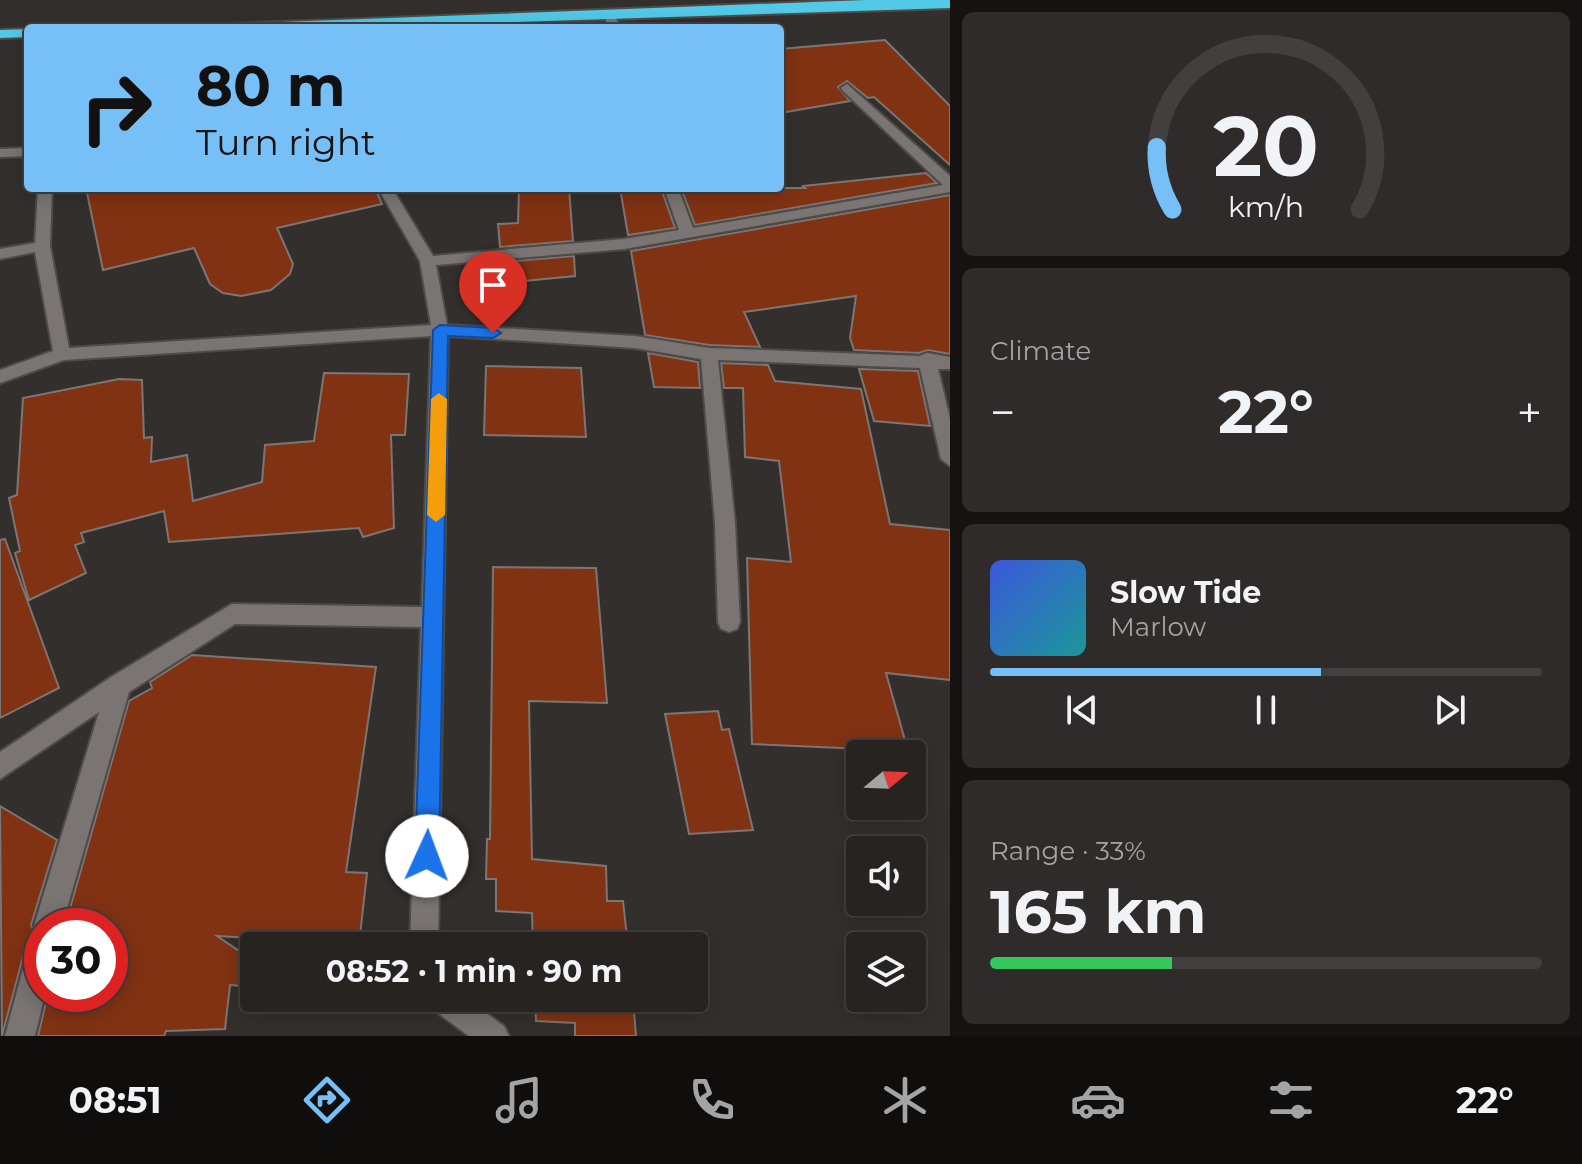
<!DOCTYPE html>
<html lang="en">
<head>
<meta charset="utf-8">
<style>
	body { margin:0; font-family:Montserrat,sans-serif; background:#2e2b2a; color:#f1f3f6; height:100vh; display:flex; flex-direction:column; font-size:30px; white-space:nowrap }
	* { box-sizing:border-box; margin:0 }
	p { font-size:26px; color:#a4a4a5 }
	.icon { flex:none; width:44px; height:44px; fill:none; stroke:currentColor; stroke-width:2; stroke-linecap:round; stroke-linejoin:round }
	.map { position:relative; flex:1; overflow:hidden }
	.drawer { display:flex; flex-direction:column; gap:12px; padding:12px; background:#151312; width:632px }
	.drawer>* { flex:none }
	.banner { position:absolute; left:24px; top:24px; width:760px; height:168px; border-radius:8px; box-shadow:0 4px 20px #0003,0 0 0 2px #42403f; background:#77c0f7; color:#111; overflow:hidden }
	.needle { width:52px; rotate:71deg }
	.buttons { position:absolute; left:846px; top:740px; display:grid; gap:16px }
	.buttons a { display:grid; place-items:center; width:80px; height:80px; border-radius:8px; background:#262321; box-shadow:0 4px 20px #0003,0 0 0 2px #42403f; font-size:40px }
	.speed { position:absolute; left:24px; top:908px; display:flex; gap:16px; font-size:40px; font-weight:700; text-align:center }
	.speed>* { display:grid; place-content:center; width:104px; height:104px; border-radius:50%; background:#262321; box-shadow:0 4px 20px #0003,0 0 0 2px #42403f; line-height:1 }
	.speed .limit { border:12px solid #d22; background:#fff; color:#111 }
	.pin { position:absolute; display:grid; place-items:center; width:68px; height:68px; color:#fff; margin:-82px -34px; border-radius:50% 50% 50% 0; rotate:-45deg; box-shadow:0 0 8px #0007 }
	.pin .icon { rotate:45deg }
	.me { position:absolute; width:88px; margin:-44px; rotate:2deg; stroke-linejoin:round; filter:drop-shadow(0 0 6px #0008) }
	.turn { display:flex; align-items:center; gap:28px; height:168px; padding:0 40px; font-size:36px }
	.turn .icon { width:104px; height:104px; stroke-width:2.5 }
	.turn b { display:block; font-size:56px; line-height:68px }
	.big { font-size:60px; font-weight:700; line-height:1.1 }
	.drawer .card { flex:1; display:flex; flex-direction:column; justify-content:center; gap:12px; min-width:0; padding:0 28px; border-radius:12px; background:#2e2b2a }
	.drawer .dial { align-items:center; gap:0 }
	.dial svg { height:208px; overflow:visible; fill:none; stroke:#42403f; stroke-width:7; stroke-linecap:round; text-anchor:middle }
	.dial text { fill:#f1f3f6; stroke:none }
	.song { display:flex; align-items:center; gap:24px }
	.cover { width:96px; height:96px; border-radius:12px; background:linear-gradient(135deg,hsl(230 70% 55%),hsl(180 70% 35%)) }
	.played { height:8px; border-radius:4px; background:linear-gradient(90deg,#77c0f7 60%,#42403f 60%) }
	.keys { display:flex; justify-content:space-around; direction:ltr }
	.heat { display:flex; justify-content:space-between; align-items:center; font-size:44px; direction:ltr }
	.charge { height:12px; border-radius:6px; background:linear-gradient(90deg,#34c759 33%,#42403f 0) }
	.trip { position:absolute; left:240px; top:932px; width:468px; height:80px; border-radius:8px; background:#262321; box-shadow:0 4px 20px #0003,0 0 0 2px #42403f; font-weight:700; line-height:80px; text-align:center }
	.dock { display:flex; height:128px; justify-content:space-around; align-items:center; background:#0f0e0d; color:#a4a4a5 }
	.dock .icon { width:56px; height:56px }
	.dock .on { color:#77c0f7 }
	.dock b { font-size:36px; color:#f1f3f6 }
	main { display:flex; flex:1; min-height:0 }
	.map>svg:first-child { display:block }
	.building { fill:#813213; stroke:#7b7674; stroke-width:2 }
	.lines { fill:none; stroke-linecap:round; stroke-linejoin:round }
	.minor-casing { stroke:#4e4c49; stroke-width:4 }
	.highway-casing { stroke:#4e4c49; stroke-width:4 }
	.minor { fill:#7a7572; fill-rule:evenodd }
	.highway { fill:#52c9e7; fill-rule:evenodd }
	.route { fill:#1a73e8; stroke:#114b97; stroke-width:2 }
	.slow { fill:#f59e0b }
</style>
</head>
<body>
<main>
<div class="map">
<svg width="950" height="1036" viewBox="0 0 950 1036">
	<rect width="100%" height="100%" fill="#332f2c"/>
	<!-- building -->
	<path class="building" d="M885 40 950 106V165L874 97 868 98 847 81 838 87 850 101 780 113V49Z
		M926 173 937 183 695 225 681 188H805L803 186Z
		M86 188H375L382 204 277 228 293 264 290 274 271 290 241 296 223 293 210 284 194 248 103 270Z
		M519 188H569L573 241 500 247 498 224 518 223Z
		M620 188H661L675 228 628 235Z
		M950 195V354L928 350 919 353 854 350 850 338 856 296 744 312 760 347 709 345 645 335 631 251Z
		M574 256 575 276 503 283 501 262Z
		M648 353 698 362 700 388 654 387Z
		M721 363 768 365 775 381 861 389 890 524 950 530V680L886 673 908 751 752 744 747 558 791 562 779 461 745 457 743 388H724Z
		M486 366 581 368 586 437 484 435Z
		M859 369 918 371 930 426 874 421Z
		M324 373 409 374 405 435H391L394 528 363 537 359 528 169 542 164 511 81 533 84 542 75 545 86 573 29 600 15 553 20 551 9 498 17 495 23 398 119 379 142 380 144 438 152 437 151 462 187 455 193 501 262 482 265 445 314 441Z
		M5 539 59 688 0 718V540Z
		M493 567 596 568 607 703 529 701 532 859 606 866 607 901H623L628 946H533L532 913 496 911V879H486L487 839H490Z
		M192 655 376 667 346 872 367 873 359 944 217 936 248 957 242 986 230 985 225 1029 166 1031 164 1036H38L48 994H110V926H65L129 701 152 688 150 682Z
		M718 711 722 730 729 729 753 830 689 834 665 714Z
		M0 806 57 840 31 925 36 935 29 939 25 949 2 1036Z
		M535 998H633L636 1036H575V1023L536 1021Z"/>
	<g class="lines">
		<!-- minor casing -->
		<g class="minor-casing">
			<path id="minor" d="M609 10 614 13 620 28H608L604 13Z
				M847 84 950 176V192L624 249 436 265 447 325 635 336 709 348 920 356 927 353 950 357V369H938L950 419V466L941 459 920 368 718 360 735 523 740 622 737 629 729 632 721 629 718 622 715 523 701 359 635 348 448 336 438 946H410L421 627 235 624 129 692 62 926H42V994H45L35 1036H5L28 950 32 940 41 937 34 926 99 712 0 779V752L111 677 232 604 422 607 431 336 64 360 0 383V370L53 351 35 252 0 259V249L35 243 38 188H52L50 246 69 348 431 325 420 261 378 188H392L433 256 624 239 679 230 664 188H678L693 228 943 185 843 91 841 88Z
				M28 148V156L0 157V149Z
				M427 998H465L504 1026 509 1036H469L431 1008Z"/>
		</g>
		<!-- highway casing -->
		<g class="highway-casing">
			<path id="highway" d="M866 0H950V8L335 28H222L229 24Z
				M28 29V37L0 38V30Z"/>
		</g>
		<!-- minor -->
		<use href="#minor" class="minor"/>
		<!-- highway -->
		<use href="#highway" class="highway"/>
	</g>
	<!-- route -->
	<path class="route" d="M440 325 493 328 501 333 493 338 448 336 439 856 435 865 427 868 419 865 415 856 433 330Z"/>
	<!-- slow -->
	<path class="slow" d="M439 393 447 399 445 515 436 522 427 515 431 399Z"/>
</svg>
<div class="buttons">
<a><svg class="needle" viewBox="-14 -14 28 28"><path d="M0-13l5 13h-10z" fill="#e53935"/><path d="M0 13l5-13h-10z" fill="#a4a4a5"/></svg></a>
<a><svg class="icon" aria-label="sound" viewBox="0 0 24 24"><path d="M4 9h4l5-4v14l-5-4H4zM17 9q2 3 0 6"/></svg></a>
<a><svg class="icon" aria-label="layers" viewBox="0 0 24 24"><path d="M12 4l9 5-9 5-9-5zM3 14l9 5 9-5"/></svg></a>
</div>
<div class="speed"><div class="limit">30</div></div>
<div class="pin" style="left:493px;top:333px;background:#d93025"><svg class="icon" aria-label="arrive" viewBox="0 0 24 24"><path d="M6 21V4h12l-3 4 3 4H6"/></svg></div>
<svg class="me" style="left:427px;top:856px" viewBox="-20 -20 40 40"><circle r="19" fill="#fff"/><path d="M0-13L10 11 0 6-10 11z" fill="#1a73e8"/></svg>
<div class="trip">08:52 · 1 min · 90 m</div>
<div class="banner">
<div class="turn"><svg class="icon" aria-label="right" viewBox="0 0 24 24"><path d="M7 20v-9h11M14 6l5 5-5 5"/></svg><div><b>80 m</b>Turn right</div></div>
</div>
</div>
<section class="drawer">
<div class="card dial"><svg viewBox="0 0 100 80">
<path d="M14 69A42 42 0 1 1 86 69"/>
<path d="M14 69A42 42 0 0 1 8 45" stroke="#77c0f7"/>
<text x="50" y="56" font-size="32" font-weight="700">20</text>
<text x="50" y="72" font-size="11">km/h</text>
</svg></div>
<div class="card"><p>Climate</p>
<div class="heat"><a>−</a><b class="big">22°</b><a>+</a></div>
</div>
<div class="card">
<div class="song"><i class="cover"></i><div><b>Slow Tide</b><p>Marlow</p></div></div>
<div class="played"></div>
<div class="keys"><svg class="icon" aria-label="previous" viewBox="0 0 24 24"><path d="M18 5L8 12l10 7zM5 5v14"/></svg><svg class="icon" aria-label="pause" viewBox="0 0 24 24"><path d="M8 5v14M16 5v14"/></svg><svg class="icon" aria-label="next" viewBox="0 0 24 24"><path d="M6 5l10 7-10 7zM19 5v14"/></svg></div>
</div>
<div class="card"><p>Range · 33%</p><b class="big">165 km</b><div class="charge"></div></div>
</section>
</main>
<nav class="dock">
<b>08:51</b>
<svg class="icon on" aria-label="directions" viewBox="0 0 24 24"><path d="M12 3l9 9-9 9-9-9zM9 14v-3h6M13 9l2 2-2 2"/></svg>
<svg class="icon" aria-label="music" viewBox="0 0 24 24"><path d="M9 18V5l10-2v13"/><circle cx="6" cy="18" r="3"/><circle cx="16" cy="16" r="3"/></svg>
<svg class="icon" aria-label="phone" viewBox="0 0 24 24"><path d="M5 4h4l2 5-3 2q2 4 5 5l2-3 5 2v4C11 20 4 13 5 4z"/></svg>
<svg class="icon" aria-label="climate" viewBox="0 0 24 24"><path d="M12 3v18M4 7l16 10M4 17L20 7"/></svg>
<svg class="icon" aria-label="car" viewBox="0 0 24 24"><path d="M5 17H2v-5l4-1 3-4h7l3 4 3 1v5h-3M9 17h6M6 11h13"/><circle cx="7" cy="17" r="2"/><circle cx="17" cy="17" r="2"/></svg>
<svg class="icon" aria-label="filters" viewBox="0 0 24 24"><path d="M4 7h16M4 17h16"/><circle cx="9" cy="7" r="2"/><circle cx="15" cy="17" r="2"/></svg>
<b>22°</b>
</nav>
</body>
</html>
